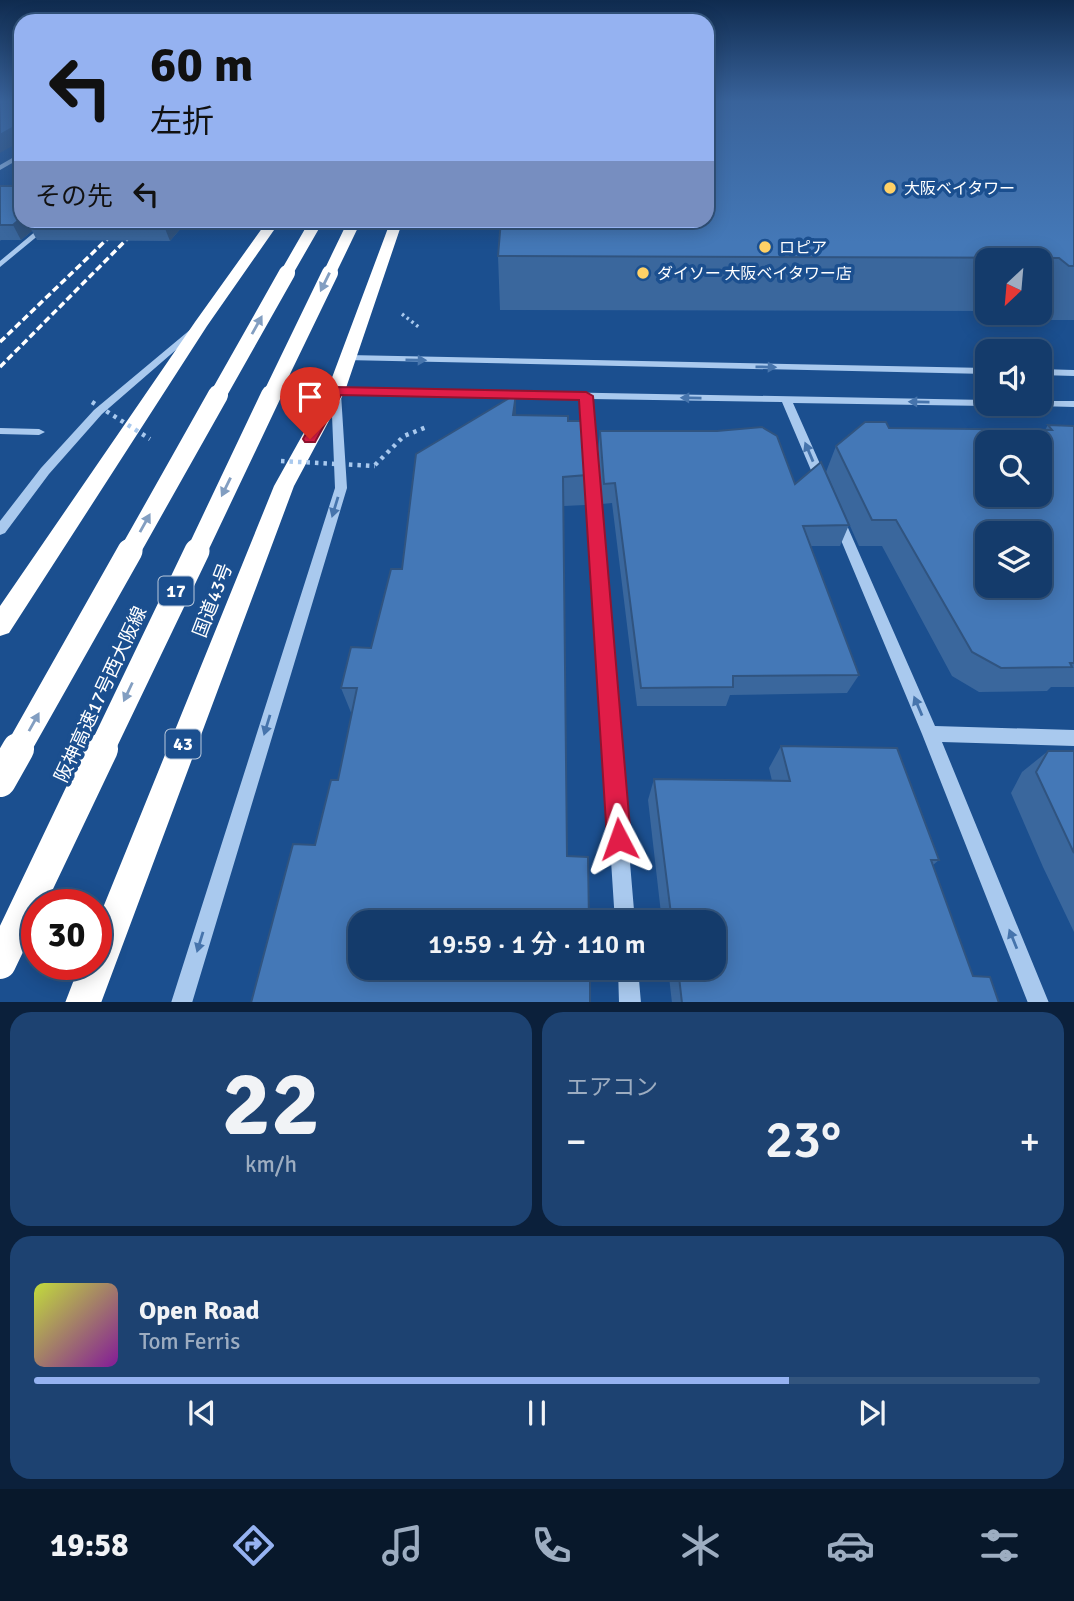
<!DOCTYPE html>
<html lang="ja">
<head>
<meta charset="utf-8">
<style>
	body { margin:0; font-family:Signika,"Noto Sans JP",sans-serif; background:#1d4271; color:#f1f3f6; height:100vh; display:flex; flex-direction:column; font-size:26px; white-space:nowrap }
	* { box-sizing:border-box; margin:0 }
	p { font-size:23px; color:#9dadc1 }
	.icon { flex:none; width:38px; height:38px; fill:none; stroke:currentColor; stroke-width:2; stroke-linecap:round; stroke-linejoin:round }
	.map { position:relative; height:1002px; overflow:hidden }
	.panel { display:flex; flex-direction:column; gap:10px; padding:10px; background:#0b203b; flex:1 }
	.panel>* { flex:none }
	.top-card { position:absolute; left:14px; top:14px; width:700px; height:214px; border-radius:21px; box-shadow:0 4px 18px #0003,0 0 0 2px #33557e; background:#95b2f1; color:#111; overflow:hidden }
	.needle { width:46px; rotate:206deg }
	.tools { position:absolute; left:975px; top:248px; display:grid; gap:14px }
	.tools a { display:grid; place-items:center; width:77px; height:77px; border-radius:14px; background:#143b6b; box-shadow:0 4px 18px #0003,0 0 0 2px #33557e; font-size:35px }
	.speed { position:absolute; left:21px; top:889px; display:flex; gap:14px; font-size:35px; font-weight:700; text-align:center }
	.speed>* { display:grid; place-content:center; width:91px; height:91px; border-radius:50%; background:#143b6b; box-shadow:0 4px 18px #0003,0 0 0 2px #33557e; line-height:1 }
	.speed .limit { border:10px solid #d22; background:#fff; color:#111 }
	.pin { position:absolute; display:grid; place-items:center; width:60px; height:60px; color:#fff; margin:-72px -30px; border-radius:50% 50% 50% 0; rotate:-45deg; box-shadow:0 0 7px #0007 }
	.pin .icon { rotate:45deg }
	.me { position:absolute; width:77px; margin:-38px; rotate:356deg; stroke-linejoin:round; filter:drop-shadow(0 0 5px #0008) }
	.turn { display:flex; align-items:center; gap:24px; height:147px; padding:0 21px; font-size:32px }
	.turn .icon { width:91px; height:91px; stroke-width:2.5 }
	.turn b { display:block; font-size:49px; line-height:60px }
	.then { display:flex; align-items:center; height:66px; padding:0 21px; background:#0003; gap:14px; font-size:26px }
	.big { font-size:52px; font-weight:600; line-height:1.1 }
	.panel .widget { flex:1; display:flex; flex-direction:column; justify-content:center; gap:10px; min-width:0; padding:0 24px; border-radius:21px; background:#1d4271 }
	.panel .dial { align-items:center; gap:0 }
	.dial b { font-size:91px; line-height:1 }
	.song { display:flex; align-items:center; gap:21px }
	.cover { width:84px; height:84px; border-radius:10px; background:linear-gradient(135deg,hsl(70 70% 55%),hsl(290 70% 35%)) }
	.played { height:7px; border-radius:4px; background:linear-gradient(90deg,#95b2f1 75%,#33557e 75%) }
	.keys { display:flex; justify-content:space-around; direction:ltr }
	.heat { display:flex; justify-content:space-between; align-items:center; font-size:38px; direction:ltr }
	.panel .tiles { flex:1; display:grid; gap:10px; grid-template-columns:1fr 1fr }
	.widget:last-child { grid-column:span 2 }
	.trip { position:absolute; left:348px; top:910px; width:378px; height:70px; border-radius:21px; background:#143b6b; box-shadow:0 4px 18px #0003,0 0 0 2px #33557e; font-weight:600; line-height:70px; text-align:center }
	.dock { display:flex; height:112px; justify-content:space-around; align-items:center; background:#08182b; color:#9dadc1 }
	.dock .icon { width:49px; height:49px }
	.dock .active { color:#95b2f1 }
	.dock b { font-size:32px; color:#f1f3f6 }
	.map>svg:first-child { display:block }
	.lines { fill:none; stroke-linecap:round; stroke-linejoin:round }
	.path-far1 { stroke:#a9c9ee; stroke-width:3.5; stroke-dasharray:2.5 3.5; stroke-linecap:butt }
	.path { stroke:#a9c9ee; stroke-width:4.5; stroke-dasharray:3.5 5; stroke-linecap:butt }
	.minor { fill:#a9c9ee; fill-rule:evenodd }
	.highway { fill:#fff; fill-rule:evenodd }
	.rail { stroke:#fff; stroke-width:3.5; stroke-dasharray:7 3.5; stroke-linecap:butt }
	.path-bridge { stroke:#a9c9ee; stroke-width:4.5; stroke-dasharray:3.5 5; stroke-linecap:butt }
	.highway-bridge-far4 { stroke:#fff; stroke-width:12 }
	.highway-bridge-far3 { stroke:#fff; stroke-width:16 }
	.highway-bridge-far2 { stroke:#fff; stroke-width:20 }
	.highway-bridge-far1 { stroke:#fff; stroke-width:25 }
	.highway-bridge { stroke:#fff; stroke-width:32 }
	.wall { fill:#3a679d }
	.shaded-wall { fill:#305480 }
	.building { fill:#4478b7; stroke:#305480; stroke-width:2; fill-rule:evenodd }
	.oneway { fill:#829ec1 }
	.oneway2 { fill:#4674ac }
	.route { fill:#e11d48; stroke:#92132f; stroke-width:2 }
	.poi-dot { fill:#ffd166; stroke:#1b4f8f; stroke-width:2.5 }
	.labels { text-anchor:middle; stroke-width:7; stroke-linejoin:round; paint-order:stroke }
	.far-poi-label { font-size:16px; fill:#fff; stroke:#1b4f8f; text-anchor:start }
	.shield { fill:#1b4f8f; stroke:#bbcadd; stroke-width:2 }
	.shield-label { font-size:18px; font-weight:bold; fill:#fff }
	.street-label { font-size:19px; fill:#fff; stroke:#1b4f8f }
</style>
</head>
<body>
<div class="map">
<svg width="1074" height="1003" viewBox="0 0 1074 1003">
	<rect width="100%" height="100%" fill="#1b4f8f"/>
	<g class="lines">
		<!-- path-far1 -->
		<path class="path-far1" d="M402 314 420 328"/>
		<!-- path -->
		<path class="path" d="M375 465 404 436 429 426"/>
		<!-- minor -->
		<path class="minor" d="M21 153V158L0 170V165Z
			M49 220H57L0 267V261Z
			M197 324 202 327 200 329 102 414 49 474 5 533 0 535V521L41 468 94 410Z
			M348 355 987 368V374L345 360 343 358Z
			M1040 369 1074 370V376L1040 375Z
			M336 388 987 400V404H991L987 406 793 403 828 482 822 486 816 482 782 402 591 399 635 922H615L581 399 341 394 347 488 192 1003H171L335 488 331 391Z
			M1040 401H1074V407L1036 406 1035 404H1040Z
			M0 428 39 429 45 432 39 435 0 434Z
			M839 516 843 518 845 521 935 726 1074 730V746L942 742 1049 1003H1028L922 734 833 521 835 518Z
			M618 968H638L641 1003H619Z"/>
		<!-- highway -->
		<path class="highway" d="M268 220H281L207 326 9 633 0 636V606L195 322Z
			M391 220H403L345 391 294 486 101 1003H65L80 964H96V925L274 486 327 391Z"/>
		<!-- rail -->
		<path class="rail" d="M0 342 127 220
			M0 367 146 220"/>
		<!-- path-bridge -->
		<path class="path-bridge" d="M92 402 150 439
			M281 461 375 466"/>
		<!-- highway-bridge-far4 -->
		<path class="highway-bridge-far4" d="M286 274 317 220
			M329 274 355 220"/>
		<!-- highway-bridge-far3 -->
		<path class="highway-bridge-far3" d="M217 397 287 273
			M270 397 330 273"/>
		<!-- highway-bridge-far2 -->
		<path class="highway-bridge-far2" d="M129 553 218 395
			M196 553 271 395"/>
		<!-- highway-bridge-far1 -->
		<path class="highway-bridge-far1" d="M17 751 130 551
			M101 751 197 551"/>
		<!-- highway-bridge -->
		<path class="highway-bridge" d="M0 781 18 749
			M0 963 102 749"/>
	</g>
	<!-- wall -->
	<path class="wall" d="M1074 101V320H1038L1031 313H1040V261H987V311L500 310 498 256Z
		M0 186 21 220H188L170 241 37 240 32 231 21 240H1L0 241Z
		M516 394V415L568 421 587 475 585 505 564 506 338 780 352 715 341 688 371 648 402 569Z
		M1048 425 1074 426V687H1051L1047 691 979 692 952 676 882 546H859L826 472 836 446 889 428 1045 430Z
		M600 431 795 484 849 525 840 546H811L859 675 847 693 730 695 726 706H637L612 503 602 504 598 451Z
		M781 746 939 860 933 865 973 976 999 1003H672L668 968H714V922H662L648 800 654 779 772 781 769 768Z
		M1048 751H1074V932L1043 867 1011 793 1022 772Z"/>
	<!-- shaded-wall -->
	<path class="shaded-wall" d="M21 123V141L0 153V135Z
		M21 218V220H44L29 225 32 231 21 240 13 225Z
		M169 220H188L170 241 164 226Z
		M516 394V423L513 415Z"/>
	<!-- building -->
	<path class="building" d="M0 101H21V123L0 135Z
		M707 101H1074V266H1069L1059 258 498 256 501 220H707Z
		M0 186H21V218L13 225H0Z
		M35 220H169L164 226 29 225Z
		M516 394 513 415 568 416V421H584L587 475 563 477 567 856 588 857 589 922H360V968H590V1003H251L293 844 315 845 331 780H338L357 688H341L351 647 371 648 391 569H402L416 454Z
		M865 422H886L889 428 1052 430 1048 425 1074 426V663H1070L1072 667 1001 668 972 652 896 520H872L836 446ZM987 443H1040V495H987ZM987 534H1040V586H987Z
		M762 427 777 436 795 484 821 462 849 525 803 526 859 675 733 676V687L641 688 615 483 604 484 600 431H717Z
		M781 746 897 748 939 860H931L973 976 990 977 999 1003H682L678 968H714V922H672L654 779 790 781Z
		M1048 751H1074V853L1036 772Z"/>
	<!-- one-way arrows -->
	<defs><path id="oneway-solid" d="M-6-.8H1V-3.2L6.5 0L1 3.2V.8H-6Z" transform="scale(1.75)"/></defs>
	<g class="oneway">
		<use href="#oneway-solid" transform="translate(325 282) rotate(116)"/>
		<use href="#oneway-solid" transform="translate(257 325) rotate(-61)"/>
		<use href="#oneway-solid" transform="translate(226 487) rotate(116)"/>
		<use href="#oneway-solid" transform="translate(145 523) rotate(-61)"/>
		<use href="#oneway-solid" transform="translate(128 692) rotate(115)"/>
		<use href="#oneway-solid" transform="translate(34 722) rotate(-61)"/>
	</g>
	<g class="oneway2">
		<use href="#oneway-solid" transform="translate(416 360) rotate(1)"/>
		<use href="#oneway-solid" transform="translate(766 367) rotate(1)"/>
		<use href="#oneway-solid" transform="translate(691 398) rotate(-179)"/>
		<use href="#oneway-solid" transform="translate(919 402) rotate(-179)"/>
		<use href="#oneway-solid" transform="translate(809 452) rotate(-113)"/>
		<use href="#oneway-solid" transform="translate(335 507) rotate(107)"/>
		<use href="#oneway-solid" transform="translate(918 706) rotate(-113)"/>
		<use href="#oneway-solid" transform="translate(267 725) rotate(107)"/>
		<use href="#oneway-solid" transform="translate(1013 939) rotate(-112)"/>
		<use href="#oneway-solid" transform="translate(200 942) rotate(107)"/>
	</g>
	<!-- sky -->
	<linearGradient id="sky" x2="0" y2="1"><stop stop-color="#0f2b4f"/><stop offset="0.42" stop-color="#39639b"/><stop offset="1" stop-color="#39639b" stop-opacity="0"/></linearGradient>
	<rect width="1074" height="242" fill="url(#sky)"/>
	<!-- route -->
	<path class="route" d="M336 387 586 392 593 396 631 839 627 848 619 851 610 848 607 839 579 400 341 395 315 442H305L303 439 330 391Z"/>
	<!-- markers -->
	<g class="poi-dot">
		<circle cx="890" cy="188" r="7"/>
		<circle cx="765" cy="247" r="7"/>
		<circle cx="643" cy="273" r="7"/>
	</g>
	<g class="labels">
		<!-- far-poi labels -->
		<g class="far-poi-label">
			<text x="904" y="194">大阪ベイタワー</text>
			<text x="779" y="253">ロピア</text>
			<text x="657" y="279">ダイソー 大阪ベイタワー店</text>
		</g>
		<!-- shield labels -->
		<g class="shield">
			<rect x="158.5" y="576.5" width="35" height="29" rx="5"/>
			<rect x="165.5" y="729.5" width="35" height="29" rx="5"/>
		</g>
		<g class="shield-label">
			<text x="176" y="597">17</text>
			<text x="183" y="750">43</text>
		</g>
		<!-- street labels -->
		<g class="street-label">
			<text transform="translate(212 600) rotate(-69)" y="7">国道43号</text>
			<text transform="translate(100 694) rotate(-65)" y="7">阪神高速17号西大阪線</text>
		</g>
	</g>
</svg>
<div class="tools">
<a><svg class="needle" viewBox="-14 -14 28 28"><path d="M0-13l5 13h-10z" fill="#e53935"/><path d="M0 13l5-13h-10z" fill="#9dadc1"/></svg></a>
<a><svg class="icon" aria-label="sound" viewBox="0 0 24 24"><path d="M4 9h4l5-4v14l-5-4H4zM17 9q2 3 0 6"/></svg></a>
<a><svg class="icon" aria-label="search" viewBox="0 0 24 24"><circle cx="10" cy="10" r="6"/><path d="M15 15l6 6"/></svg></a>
<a><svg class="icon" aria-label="layers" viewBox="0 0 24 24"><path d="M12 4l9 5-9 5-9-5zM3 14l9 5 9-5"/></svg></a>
</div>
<div class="speed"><div class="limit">30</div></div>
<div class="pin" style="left:310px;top:439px;background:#d93025"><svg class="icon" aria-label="arrive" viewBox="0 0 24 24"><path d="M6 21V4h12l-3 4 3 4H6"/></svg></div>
<svg class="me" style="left:619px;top:839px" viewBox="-20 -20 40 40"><path d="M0-17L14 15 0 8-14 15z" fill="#e11d48" stroke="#fff" stroke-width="4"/></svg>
<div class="trip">19:59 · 1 分 · 110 m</div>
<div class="top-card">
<div class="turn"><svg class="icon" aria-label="left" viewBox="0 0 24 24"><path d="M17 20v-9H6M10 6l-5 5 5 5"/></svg><div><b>60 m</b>左折</div></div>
<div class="then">その先<svg class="icon" aria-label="left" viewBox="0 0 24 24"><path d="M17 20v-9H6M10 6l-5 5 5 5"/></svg></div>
</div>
</div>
<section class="panel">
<div class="tiles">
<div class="widget dial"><b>22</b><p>km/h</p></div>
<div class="widget"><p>エアコン</p>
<div class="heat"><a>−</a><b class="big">23°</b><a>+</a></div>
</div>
<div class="widget">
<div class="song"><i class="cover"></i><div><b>Open Road</b><p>Tom Ferris</p></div></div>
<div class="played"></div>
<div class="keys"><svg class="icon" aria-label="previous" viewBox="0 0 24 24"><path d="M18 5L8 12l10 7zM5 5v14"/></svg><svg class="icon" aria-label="pause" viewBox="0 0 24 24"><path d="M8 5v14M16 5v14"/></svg><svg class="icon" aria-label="next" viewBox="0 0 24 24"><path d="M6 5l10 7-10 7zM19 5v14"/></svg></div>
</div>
</div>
</section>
<nav class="dock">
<b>19:58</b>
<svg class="icon active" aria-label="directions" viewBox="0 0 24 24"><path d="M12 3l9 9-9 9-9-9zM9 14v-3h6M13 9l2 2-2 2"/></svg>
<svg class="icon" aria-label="music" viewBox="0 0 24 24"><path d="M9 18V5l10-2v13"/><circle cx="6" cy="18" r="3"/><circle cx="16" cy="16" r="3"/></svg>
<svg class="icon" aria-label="phone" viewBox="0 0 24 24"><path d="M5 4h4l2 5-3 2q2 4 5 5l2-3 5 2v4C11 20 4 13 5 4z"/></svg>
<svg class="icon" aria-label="climate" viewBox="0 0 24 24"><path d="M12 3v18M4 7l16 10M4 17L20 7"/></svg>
<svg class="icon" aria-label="car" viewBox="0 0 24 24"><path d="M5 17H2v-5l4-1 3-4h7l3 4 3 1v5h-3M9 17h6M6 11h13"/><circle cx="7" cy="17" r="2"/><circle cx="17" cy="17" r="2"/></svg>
<svg class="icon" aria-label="filters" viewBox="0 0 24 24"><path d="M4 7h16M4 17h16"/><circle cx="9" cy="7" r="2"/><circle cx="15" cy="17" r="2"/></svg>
</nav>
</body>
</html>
